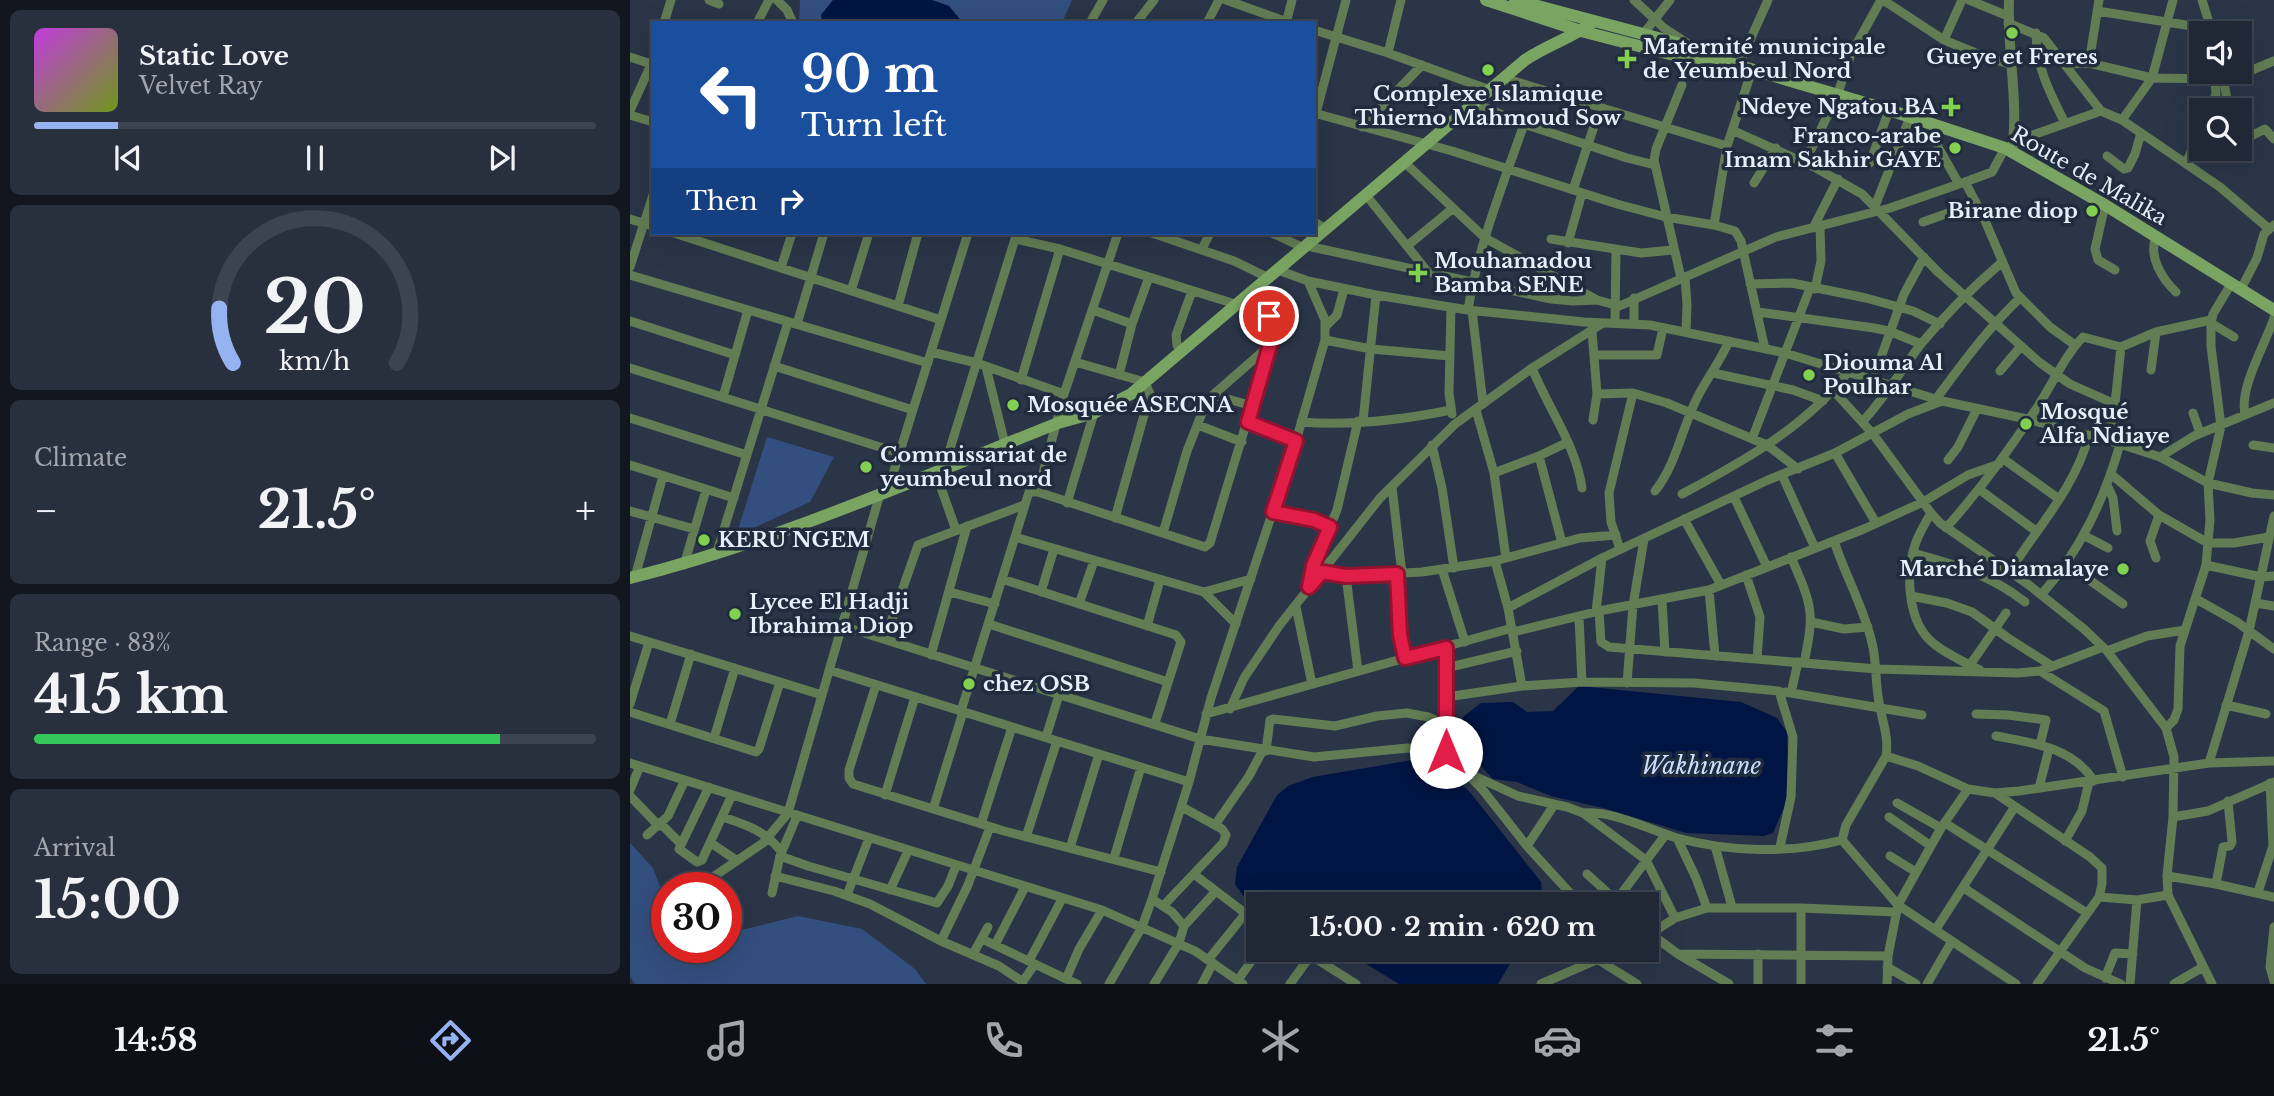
<!DOCTYPE html>
<html lang="en">
<head>
<meta charset="utf-8">
<style>
	body { margin:0; font-family:"Libre Baskerville",serif; background:#28303e; color:#f1f3f6; height:100vh; display:flex; flex-direction:column; font-size:26px; white-space:nowrap }
	* { box-sizing:border-box; margin:0 }
	p { font-size:23px; color:#a2a6ad }
	.icon { flex:none; width:38px; height:38px; fill:none; stroke:currentColor; stroke-width:2; stroke-linecap:round; stroke-linejoin:round }
	.map { position:relative; flex:1; overflow:hidden }
	.drawer { display:flex; flex-direction:column; gap:10px; padding:10px; background:#12161e; width:630px }
	.drawer>* { flex:none }
	.top-card { position:absolute; left:21px; top:21px; width:665px; height:214px; border-radius:0px; box-shadow:0 7px 28px #0002,0 0 0 2px #3d4451; background:#1a4fa0; color:#fff; overflow:hidden }
	.tools { position:absolute; left:1559px; top:21px; display:grid; gap:14px }
	.tools a { display:grid; place-items:center; width:63px; height:63px; border-radius:0px; background:#202836; box-shadow:0 7px 28px #0002,0 0 0 2px #3d4451; font-size:35px }
	.speed { position:absolute; left:21px; top:872px; display:flex; gap:14px; font-size:35px; font-weight:700; text-align:center }
	.speed>* { display:grid; place-content:center; width:91px; height:91px; border-radius:50%; background:#202836; box-shadow:0 7px 28px #0002,0 0 0 2px #3d4451; line-height:1 }
	.speed .limit { border:10px solid #d22; background:#fff; color:#111 }
	.pin { position:absolute; display:grid; place-items:center; width:60px; height:60px; color:#fff; margin:-30px; border:4px solid #fff; border-radius:50%; box-shadow:0 2px 7px #0007 }
	.me { position:absolute; width:77px; margin:-38px; rotate:0deg; stroke-linejoin:round; filter:drop-shadow(0 0 5px #0008) }
	.turn { display:flex; align-items:center; gap:24px; height:147px; padding:0 35px; font-size:32px }
	.turn .icon { width:91px; height:91px; stroke-width:2.5 }
	.turn b { display:block; font-size:49px; line-height:60px }
	.then { display:flex; align-items:center; height:66px; padding:0 35px; background:#0003; gap:14px; font-size:26px }
	.big { font-size:52px; font-weight:800; line-height:1.1 }
	.drawer .card { flex:1; display:flex; flex-direction:column; justify-content:center; gap:10px; min-width:0; padding:0 24px; border-radius:10px; background:#28303e }
	.drawer .dial { align-items:center; gap:0 }
	.dial svg { height:182px; overflow:visible; fill:none; stroke:#3d4451; stroke-width:7; stroke-linecap:round; text-anchor:middle }
	.dial text { fill:#f1f3f6; stroke:none }
	.song { display:flex; align-items:center; gap:21px }
	.cover { width:84px; height:84px; border-radius:10px; background:linear-gradient(135deg,hsl(290 70% 55%),hsl(80 70% 35%)) }
	.played { height:7px; border-radius:4px; background:linear-gradient(90deg,#95b2f1 15%,#3d4451 15%) }
	.keys { display:flex; justify-content:space-around; direction:ltr }
	.heat { display:flex; justify-content:space-between; align-items:center; font-size:38px; direction:ltr }
	.charge { height:10px; border-radius:5px; background:linear-gradient(90deg,#34c759 83%,#3d4451 0) }
	.trip { position:absolute; left:616px; top:892px; width:413px; height:70px; border-radius:0px; background:#202836; box-shadow:0 7px 28px #0002,0 0 0 2px #3d4451; font-weight:800; line-height:70px; text-align:center }
	.menu { display:flex; height:112px; justify-content:space-around; align-items:center; background:#0d1016; color:#a2a6ad }
	.menu .icon { width:49px; height:49px }
	.menu .active { color:#95b2f1 }
	.menu b { font-size:32px; color:#f1f3f6 }
	main { display:flex; flex:1; min-height:0 }
	.map>svg:first-child { display:block }
	.green { fill:#334f7f }
	.water { fill:#001543 }
	.lines { fill:none; stroke-linecap:round; stroke-linejoin:round }
	.minor { stroke:#627d54; stroke-width:9 }
	.tertiary { stroke:#627d54; stroke-width:10 }
	.secondary { stroke:#7aa462; stroke-width:12 }
	.route-casing { stroke:#92132f; stroke-width:18 }
	.route { stroke:#e11d48; stroke-width:12 }
	.poi-dot { fill:#82d04f; stroke:#202b3e; stroke-width:2.5 }
	.labels { text-anchor:middle; stroke-width:7; stroke-linejoin:round; paint-order:stroke }
	.poi-label { font-size:21px; font-weight:bold; fill:#e6eefa; stroke:#202b3e; text-anchor:start }
	.street-label { font-size:21px; fill:#e6eefa; stroke:#202b3e }
	.water-label { font-size:23px; font-style:italic; fill:#cbdefe; stroke:#202b3e }
</style>
</head>
<body>
<main>
<section class="drawer">
<div class="card">
<div class="song"><i class="cover"></i><div><b>Static Love</b><p>Velvet Ray</p></div></div>
<div class="played"></div>
<div class="keys"><svg class="icon" aria-label="previous" viewBox="0 0 24 24"><path d="M18 5L8 12l10 7zM5 5v14"/></svg><svg class="icon" aria-label="pause" viewBox="0 0 24 24"><path d="M8 5v14M16 5v14"/></svg><svg class="icon" aria-label="next" viewBox="0 0 24 24"><path d="M6 5l10 7-10 7zM19 5v14"/></svg></div>
</div>
<div class="card dial"><svg viewBox="0 0 100 80">
<path d="M14 69A42 42 0 1 1 86 69"/>
<path d="M14 69A42 42 0 0 1 8 45" stroke="#95b2f1"/>
<text x="50" y="56" font-size="32" font-weight="700">20</text>
<text x="50" y="72" font-size="11">km/h</text>
</svg></div>
<div class="card"><p>Climate</p>
<div class="heat"><a>−</a><b class="big">21.5°</b><a>+</a></div>
</div>
<div class="card"><p>Range · 83%</p><b class="big">415 km</b><div class="charge"></div></div>
<div class="card"><p>Arrival</p><b class="big">15:00</b></div>
</section>
<div class="map">
<svg width="1644" height="984" viewBox="0 0 1644 984">
	<rect width="100%" height="100%" fill="#2a3548"/>
	<!-- green -->
	<path class="green" d="M170 0H203L191 15 193 23H169Z
		M302 0H442L432 23H333L319 6Z
		M137 437 204 457 180 502 106 536Z
		M0 843 23 868 37 905V947H96V934L168 916 232 929 285 969 296 984H5L0 976Z"/>
	<!-- water -->
	<path class="water" d="M203 0H302L319 6 333 23H193L191 15Z
		M949 686 1111 702 1147 718 1157 732 1158 765 1156 803 1143 833 1134 836 1056 833 973 808 921 796 887 782 863 779 838 752 830 726 833 717 851 703 883 702 897 712 923 711Z
		M794 758H802L810 764 839 791 911 882 913 905H628L614 897 605 884 607 867 647 795 658 786 683 777Z
		M707 950H888L868 984H769L720 954 716 956Z"/>
	<g class="lines">
		<!-- minor -->
		<path class="minor" d="M79 0 89 4
			M147 0 157 10 163 23
			M596 0 660 23
			M1004 0 1034 28 1057 43
			M1253 0 1314 40 1353 56 1382 65
			M1339 0 1378 16
			M1572 0 1582 32
			M1467 11 1581 29
			M34 23 41 0
			M127 23 139 0
			M460 23 473 0
			M506 23 524 0
			M577 23 589 0
			M656 23 662 0
			M1378 23 1414 38 1471 111 1492 120 1590 187 1638 228
			M684 30 758 53 860 90
			M1014 33 1040 0
			M1406 33C1406 67 1420 93 1435 123
			M1314 40 1332 0
			M758 53 771 0
			M0 57 21 64
			M1459 63 1469 0
			M1437 64 1459 63 1522 78 1594 79 1615 73 1644 61
			M1109 65 1138 0
			M1592 72 1599 110
			M874 78 1097 146
			M844 103 894 124 997 158 1025 165
			M1577 110 1586 95 1585 79
			M0 111 23 60
			M684 113 822 151 987 204 1036 217 1084 225 1105 231 1111 241 1135 349
			M686 113 716 0
			M0 115 23 122
			M1492 120 1522 78 1543 0
			M1306 126 1308 147 1329 184
			M732 127 792 65
			M1102 130 1186 168 1232 194 1308 272 1409 362 1440 384 1485 404
			M1610 133 1619 137 1635 129 1644 139
			M1383 142 1471 111
			M1477 156 1494 169 1498 168 1505 154 1511 133
			M774 162 855 238 967 300 985 305
			M1175 162 1207 96 1221 54 1251 0
			M1240 163 1259 110
			M1556 164 1572 125
			M1335 182 1362 172 1375 148
			M1124 183 1146 148
			M943 190 970 108
			M736 195 797 271
			M1475 205 1465 249 1468 260 1485 270
			M1245 206 1280 117
			M0 219 23 226
			M684 222 696 229
			M1293 222 1346 203
			M1084 225 1097 146 1122 70
			M1183 228 1208 179
			M44 233 311 320
			M522 233 604 261 639 278
			M642 233 674 248
			M1526 237C1518 256 1532 279 1546 292
			M921 239 1011 253 1043 250
			M938 243 952 193
			M677 246 921 299 943 301 967 300
			M777 246 822 209
			M572 249 580 233
			M0 267 23 195
			M151 268 162 233
			M0 275 298 363
			M1055 277 1057 305 1056 332
			M1051 278 1024 160 1026 149 1052 85
			M678 281 746 295 838 310 954 322 1020 325 1155 353 1312 401 1397 419 1490 444 1530 457 1578 483 1622 493 1644 495
			M1120 284 1162 283 1236 298 1283 311 1310 324
			M1185 289 1191 261 1190 226
			M1611 289 1627 258 1634 234 1644 225
			M221 291 239 233
			M1004 298V323
			M268 306 288 233
			M821 308 819 393 822 414
			M985 308 1146 237 1260 208 1335 182 1353 216 1386 293 1420 327 1445 345
			M463 310 502 324
			M838 310C848 246 873 185 894 124
			M842 310 853 404
			M1128 312 1244 328 1259 331 1291 344
			M0 321 105 355
			M985 323 986 250
			M1581 323 1604 337
			M167 324 194 233
			M696 326 707 315 714 289
			M962 331 967 394 963 420
			M695 340 741 349 820 356
			M552 350 547 345 546 335 562 291
			M301 352 347 363 434 394
			M964 355H1027L1033 328
			M445 362 515 382 520 394 485 518
			M144 366 283 410
			M356 367 375 444
			M0 368 269 453
			M902 368C918 408 946 445 952 488
			M1521 370 1526 332
			M1370 371 1391 346
			M1083 373 1163 390 1193 401
			M489 375 502 324 519 277
			M1243 379 1274 294 1294 257
			M391 380 430 249
			M1203 390 1243 434 1301 513 1310 523 1399 585 1454 629 1477 651 1536 728 1544 757 1543 817
			M967 394 1003 393 1037 403 1137 445 1168 469
			M583 395 623 406
			M93 397 118 310
			M1306 399C1333 363 1357 329 1390 298
			M846 410 864 473 876 558
			M1563 413 1570 433
			M1615 414C1609 388 1635 345 1644 318
			M0 418 117 455
			M733 421 746 295
			M618 422 666 441
			M671 422C722 426 772 420 821 410
			M1232 422C1255 398 1271 370 1291 344 1315 315 1343 287 1371 263
			M568 425 612 442
			M1122 439 1180 288
			M1478 440 1485 404 1491 347
			M802 445 812 488 824 568
			M1623 445 1644 448
			M1205 453 1246 523
			M909 456 932 543
			M1530 457 1564 436 1644 403
			M1372 458 1429 499
			M1318 460 1328 447 1347 409
			M0 465 104 498
			M314 468 385 239 430 249 605 304
			M305 471 326 530
			M864 473 909 456 938 442
			M1481 474 1529 515 1578 543H1604L1639 537
			M1152 475 1185 548
			M1477 485 1483 498 1487 531
			M762 487 772 574
			M258 490 338 233
			M1350 490 1406 531
			M1025 491C1046 465 1052 428 1067 398 1077 378 1090 362 1099 341
			M408 492 434 394 488 233
			M1052 494C1112 462 1176 427 1218 372
			M1104 497 1137 567
			M437 503 464 413
			M0 511 64 529
			M643 512 684 520 700 527
			M1301 513C1295 523 1290 532 1286 542 1275 572 1277 622 1303 643 1316 654 1334 662 1350 670
			M1054 519 1091 585
			M1316 528C1350 490 1380 449 1408 406 1423 383 1434 357 1453 337L1491 347 1526 332 1581 320
			M533 533 557 451 574 408 583 395 639 346
			M1453 535 1478 548
			M385 537 574 592 606 624
			M1204 541C1215 575 1234 608 1242 643 1247 662 1245 683 1249 702 1252 721 1259 736 1256 756L1216 825 1212 840
			M990 549 981 522 979 493 1003 393
			M1283 553C1324 564 1361 575 1395 602
			M86 555 158 322
			M1161 557C1182 606 1185 611 1174 663
			M1526 558 1520 541 1529 515
			M865 561 878 608 892 686
			M1437 564 1493 604
			M54 565 76 490
			M1576 565 1631 577 1644 576
			M812 569 835 642
			M1380 571C1408 527 1446 486 1459 435
			M692 572 716 576 792 572 865 561 950 538 986 535
			M767 574 770 635 775 658
			M1116 575 1130 617 1127 659
			M716 576 728 671
			M5 577 33 476
			M372 579 546 635 551 642 525 723
			M679 587 683 566 707 510 728 421
			M1079 590 1085 656
			M320 592 365 604
			M411 592 424 549
			M574 592 621 579
			M1411 595C1449 553 1475 498 1490 444
			M1281 596 1317 603 1342 612 1378 638 1422 666
			M1566 599 1607 622 1644 649
			M1032 600 1035 652
			M1626 603 1644 606
			M449 604 464 561
			M666 607 682 684
			M878 608 972 558 1138 480 1205 453 1278 414 1312 401
			M969 611 971 642 979 647 1247 669 1388 673 1410 671 1473 647
			M966 612 972 558
			M949 617 952 682
			M1181 622 1214 629 1238 627
			M359 624 538 682
			M212 626 570 739 684 757 778 748 816 752 852 789 897 846 951 905
			M517 626 530 580
			M883 632 969 611 1079 590 1234 529 1293 502 1338 475 1369 464
			M0 636 192 695
			M255 639 288 545 394 505
			M1477 651 1517 636 1555 630
			M301 655 337 526
			M1340 665 1376 613
			M816 668 887 651
			M199 670 559 782
			M1410 671 1474 711 1493 777
			M997 683 1003 605 1014 539
			M246 685 219 770V778L223 784 374 831 531 872
			M1155 692 1161 693 1168 662
			M1161 693 1292 715
			M816 697 892 686 952 682 1064 683 1149 691 1163 737 1161 797 1150 847
			M0 704 19 642
			M1596 705 1636 714
			M600 709 614 678 649 626 750 498 825 424 902 368 973 323
			M331 711 399 492H408L575 547 580 543 640 345 639 316 626 290
			M0 712 126 752 129 749 150 682
			M576 714 882 628
			M1346 714 1378 715 1416 720 1410 745
			M40 724 61 654
			M1536 728 1544 720 1548 709 1550 646 1576 565 1580 520 1578 483 1591 426 1581 346V323L1583 314 1601 284
			M1366 736C1403 743 1442 747 1464 781
			M416 737 429 695
			M84 738 105 668
			M636 751 640 720 643 719 705 726 747 716 777 713 798 717 815 724
			M816 752V648
			M1256 756 1288 766 1338 789
			M0 763 472 910 565 951 613 984
			M1579 763 1619 631 1644 516
			M840 774 888 796 937 807 953 813 1016 860 1045 918
			M79 787 49 849 67 862 72 860 102 795
			M1409 788 1419 749
			M0 790 10 766
			M1365 793 1460 857 1472 868V884L1469 897 1407 984
			M255 795 285 697
			M0 796 29 826
			M1267 803 1311 828
			M303 809 333 712
			M953 813C985 811 1017 829 1047 838 1099 852 1160 854 1212 840L1268 905 1386 984
			M93 817C117 825 135 831 151 851
			M1259 817 1301 846
			M1315 823 1457 913
			M31 824 51 844
			M351 824 382 727
			M585 825 619 776 633 750
			M17 835 38 816 55 780
			M396 837 427 741
			M1047 838 1066 878 1077 908
			M1435 841 1452 811 1459 782
			M81 843 106 860
			M897 846 924 805
			M1085 846 1102 907
			M440 848 469 754
			M150 856 178 866 307 903 318 886 326 866
			M1260 856 1286 872
			M484 858 511 767
			M957 874 989 903
			M565 875 628 923
			M145 876 204 891 240 904 311 941 369 966 393 982
			M1537 876 1586 884 1644 897
			M1586 884 1593 847 1600 846 1602 842 1598 801
			M73 887 83 877 133 843 158 813 250 494
			M1334 888 1455 968 1491 984
			M260 890 278 851
			M1628 892 1643 846 1640 783
			M142 893 150 856 167 816
			M217 895 239 838
			M1469 897 1507 900 1538 895
			M522 899 542 912 554 926
			M986 901 1036 834
			M534 905 593 843 596 835 592 829 552 807
			M1644 927 1640 967 1644 981
			M1306 929 1384 808
			M1018 932 1048 954 1099 984
			M1017 936 1045 918 1077 908H1171L1265 912
			M352 939 447 984
			M311 941 338 885 360 827
			M365 945 395 887
			M672 950 726 984
			M343 954 358 927
			M1048 954 1258 956
			M1128 954V984
			M967 959 1007 984
			M578 960 615 914
			M399 961 432 899
			M1257 967 1286 984
			M1475 978 1485 953 1503 954
			M436 979 449 949 472 910
			M608 980 629 950
			M391 984 405 964
			M479 984 512 927 522 899 559 782 581 698 666 441 695 340V320L678 281 648 270
			M524 984 549 943 554 926 586 891
			M572 984 583 963
			M660 984 681 955
			M911 984 989 950
			M1171 984V908
			M1257 984 1258 956 1268 905 1311 828 1338 789 1365 793 1389 791 1579 763 1644 761
			M1297 984 1322 941
			M1500 984 1507 900
			M1544 984 1573 967
			M1582 984 1538 895 1537 876 1543 817 1578 811 1644 782"/>
		<!-- tertiary -->
		<path class="tertiary" d="M1379 0C1377 51 1389 101 1382 152"/>
		<!-- secondary -->
		<path class="secondary" d="M856 0 951 31 1059 59 1079 57
			M885 0 1062 47 1080 57 1259 110 1375 148 1475 205 1644 310
			M0 578C147 541 287 479 428 423L464 413 501 394 895 60C917 45 942 38 963 22"/>
	</g>
	<g class="lines">
		<!-- route casing -->
		<g class="route-casing">
			<path id="route" d="M639 316 640 345 618 422 666 441 643 512 684 520 700 527 683 566 679 587 692 572 716 576 767 574 770 635 775 658 816 648V752"/>
		</g>
		<!-- route -->
		<use href="#route" class="route"/>
	</g>
	<!-- markers -->
	<g class="poi-dot">
		<circle cx="1382" cy="33" r="7"/>
		<path d="M993.5 48.5h7v7h7v7h-7v7h-7v-7h-7v-7h7z"/>
		<circle cx="858" cy="70" r="7"/>
		<path d="M1317.5 96.5h7v7h7v7h-7v7h-7v-7h-7v-7h7z"/>
		<circle cx="1325" cy="148" r="7"/>
		<circle cx="1462" cy="211" r="7"/>
		<path d="M784.5 262.5h7v7h7v7h-7v7h-7v-7h-7v-7h7z"/>
		<circle cx="1179" cy="375" r="7"/>
		<circle cx="383" cy="405" r="7"/>
		<circle cx="1396" cy="424" r="7"/>
		<circle cx="236" cy="467" r="7"/>
		<circle cx="74" cy="540" r="7"/>
		<circle cx="1493" cy="569" r="7"/>
		<circle cx="105" cy="614" r="7"/>
		<circle cx="339" cy="684" r="7"/>
	</g>
	<g class="labels">
		<!-- poi labels -->
		<g class="poi-label">
			<text x="1013" y="54">Maternité municipale<tspan x="1013" dy="24">de Yeumbeul Nord</tspan></text>
			<text x="1382" y="64" text-anchor="middle">Gueye et Freres</text>
			<text x="858" y="101" text-anchor="middle">Complexe Islamique<tspan x="858" dy="24">Thierno Mahmoud Sow</tspan></text>
			<text x="1307" y="114" text-anchor="end">Ndeye Ngatou BA</text>
			<text x="1311" y="143" text-anchor="end">Franco-arabe<tspan x="1311" dy="24">Imam Sakhir GAYE</tspan></text>
			<text x="1448" y="218" text-anchor="end">Birane diop</text>
			<text x="804" y="268">Mouhamadou<tspan x="804" dy="24">Bamba SENE</tspan></text>
			<text x="1193" y="370">Diouma Al<tspan x="1193" dy="24">Poulhar</tspan></text>
			<text x="397" y="412">Mosquée ASECNA</text>
			<text x="1410" y="419">Mosqué<tspan x="1410" dy="24">Alfa Ndiaye</tspan></text>
			<text x="250" y="462">Commissariat de<tspan x="250" dy="24">yeumbeul nord</tspan></text>
			<text x="88" y="547">KERU NGEM</text>
			<text x="1479" y="576" text-anchor="end">Marché Diamalaye</text>
			<text x="119" y="609">Lycee El Hadji<tspan x="119" dy="24">Ibrahima Diop</tspan></text>
			<text x="353" y="691">chez OSB</text>
		</g>
		<!-- street labels -->
		<g class="street-label">
			<text transform="translate(1459 176) rotate(30)" y="7">Route de Malika</text>
		</g>
		<!-- water labels -->
		<g class="water-label">
			<text x="1071" y="774">Wakhinane</text>
		</g>
	</g>
</svg>
<div class="tools">
<a><svg class="icon" aria-label="sound" viewBox="0 0 24 24"><path d="M4 9h4l5-4v14l-5-4H4zM17 9q2 3 0 6"/></svg></a>
<a><svg class="icon" aria-label="search" viewBox="0 0 24 24"><circle cx="10" cy="10" r="6"/><path d="M15 15l6 6"/></svg></a>
</div>
<div class="speed"><div class="limit">30</div></div>
<div class="pin" style="left:639px;top:316px;background:#d93025"><svg class="icon" aria-label="arrive" viewBox="0 0 24 24"><path d="M6 21V4h12l-3 4 3 4H6"/></svg></div>
<svg class="me" style="left:816px;top:752px" viewBox="-20 -20 40 40"><circle r="19" fill="#fff"/><path d="M0-13L10 11 0 6-10 11z" fill="#e11d48"/></svg>
<div class="trip">15:00 · 2 min · 620 m</div>
<div class="top-card">
<div class="turn"><svg class="icon" aria-label="left" viewBox="0 0 24 24"><path d="M17 20v-9H6M10 6l-5 5 5 5"/></svg><div><b>90 m</b>Turn left</div></div>
<div class="then">Then<svg class="icon" aria-label="right" viewBox="0 0 24 24"><path d="M7 20v-9h11M14 6l5 5-5 5"/></svg></div>
</div>
</div>
</main>
<nav class="menu">
<b>14:58</b>
<svg class="icon active" aria-label="directions" viewBox="0 0 24 24"><path d="M12 3l9 9-9 9-9-9zM9 14v-3h6M13 9l2 2-2 2"/></svg>
<svg class="icon" aria-label="music" viewBox="0 0 24 24"><path d="M9 18V5l10-2v13"/><circle cx="6" cy="18" r="3"/><circle cx="16" cy="16" r="3"/></svg>
<svg class="icon" aria-label="phone" viewBox="0 0 24 24"><path d="M5 4h4l2 5-3 2q2 4 5 5l2-3 5 2v4C11 20 4 13 5 4z"/></svg>
<svg class="icon" aria-label="climate" viewBox="0 0 24 24"><path d="M12 3v18M4 7l16 10M4 17L20 7"/></svg>
<svg class="icon" aria-label="car" viewBox="0 0 24 24"><path d="M5 17H2v-5l4-1 3-4h7l3 4 3 1v5h-3M9 17h6M6 11h13"/><circle cx="7" cy="17" r="2"/><circle cx="17" cy="17" r="2"/></svg>
<svg class="icon" aria-label="filters" viewBox="0 0 24 24"><path d="M4 7h16M4 17h16"/><circle cx="9" cy="7" r="2"/><circle cx="15" cy="17" r="2"/></svg>
<b>21.5°</b>
</nav>
</body>
</html>
